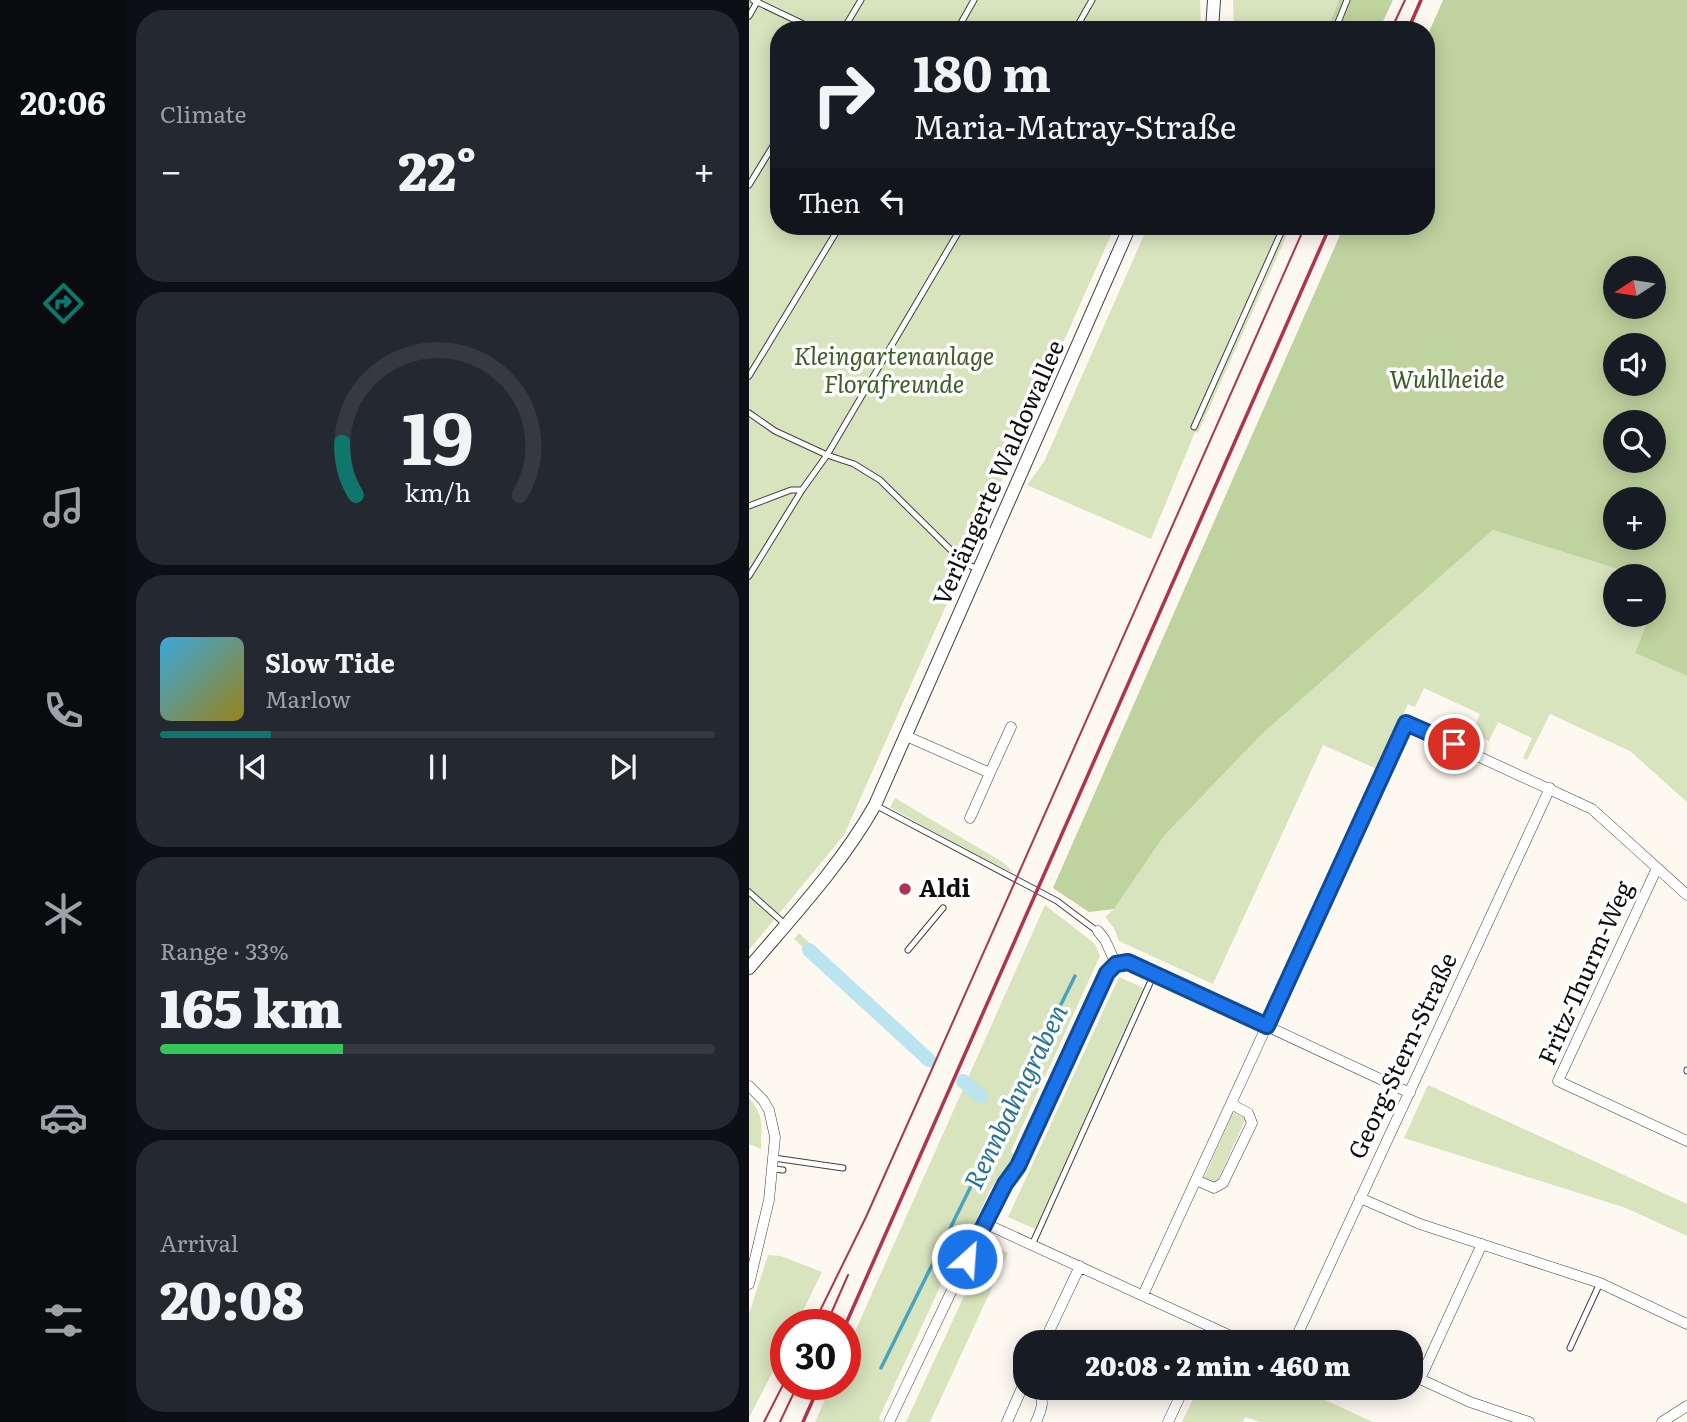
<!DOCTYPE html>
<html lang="en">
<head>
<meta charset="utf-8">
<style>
	body { margin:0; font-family:Literata,serif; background:#242831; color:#f1f3f6; height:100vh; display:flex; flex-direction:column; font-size:26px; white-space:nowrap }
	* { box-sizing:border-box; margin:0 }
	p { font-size:23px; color:#9ea1a6 }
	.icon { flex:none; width:38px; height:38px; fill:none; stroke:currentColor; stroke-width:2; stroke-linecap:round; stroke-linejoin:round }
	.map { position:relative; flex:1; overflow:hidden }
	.panel { display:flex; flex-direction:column; gap:10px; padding:10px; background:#0d0f14; width:623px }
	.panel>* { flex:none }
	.hud { position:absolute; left:21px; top:21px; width:665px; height:214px; border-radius:28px; box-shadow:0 4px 18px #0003; background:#171b24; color:#f1f3f6; overflow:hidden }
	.needle { width:46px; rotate:258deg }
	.tools { position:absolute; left:854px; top:256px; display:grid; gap:14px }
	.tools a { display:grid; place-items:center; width:63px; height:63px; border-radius:50%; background:#171b24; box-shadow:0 4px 18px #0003; font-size:35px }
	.speed { position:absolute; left:21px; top:1309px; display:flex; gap:14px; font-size:35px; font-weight:700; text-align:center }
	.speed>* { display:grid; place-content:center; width:91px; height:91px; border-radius:50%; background:#171b24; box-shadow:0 4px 18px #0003; line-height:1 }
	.speed .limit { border:10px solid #d22; background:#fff; color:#111 }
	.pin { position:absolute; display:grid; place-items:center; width:60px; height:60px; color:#fff; margin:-30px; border:4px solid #fff; border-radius:50%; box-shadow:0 2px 7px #0007 }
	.me { position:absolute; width:77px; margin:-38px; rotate:26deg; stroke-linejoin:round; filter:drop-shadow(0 0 5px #0008) }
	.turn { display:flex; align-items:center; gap:24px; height:147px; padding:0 28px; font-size:32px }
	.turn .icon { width:91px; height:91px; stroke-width:2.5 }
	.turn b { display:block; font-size:49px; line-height:60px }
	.then { display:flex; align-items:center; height:66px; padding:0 28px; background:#0003; gap:14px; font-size:26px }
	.big { font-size:52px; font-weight:800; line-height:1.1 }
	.panel .widget { flex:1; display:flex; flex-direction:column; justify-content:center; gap:10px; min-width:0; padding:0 24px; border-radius:28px; background:#242831 }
	.panel .dial { align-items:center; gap:0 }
	.dial svg { height:182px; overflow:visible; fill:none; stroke:#363941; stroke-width:7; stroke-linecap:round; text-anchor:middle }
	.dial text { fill:#f1f3f6; stroke:none }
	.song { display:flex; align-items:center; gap:21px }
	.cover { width:84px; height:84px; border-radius:10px; background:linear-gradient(135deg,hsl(200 70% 55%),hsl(50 70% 35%)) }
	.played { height:7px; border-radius:4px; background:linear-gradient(90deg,#0f766e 20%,#363941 20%) }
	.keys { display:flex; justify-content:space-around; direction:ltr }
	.heat { display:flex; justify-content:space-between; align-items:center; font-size:38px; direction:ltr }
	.charge { height:10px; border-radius:5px; background:linear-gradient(90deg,#34c759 33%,#363941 0) }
	.trip { position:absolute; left:264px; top:1330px; width:410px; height:70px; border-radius:28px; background:#171b24; box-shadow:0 4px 18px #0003; font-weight:800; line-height:70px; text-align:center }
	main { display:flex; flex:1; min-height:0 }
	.dock { display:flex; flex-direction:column; width:126px; justify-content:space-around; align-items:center; background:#090b0e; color:#9ea1a6 }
	.dock .icon { width:49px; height:49px }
	.dock .selected { color:#0f766e }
	.dock b { font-size:32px; color:#f1f3f6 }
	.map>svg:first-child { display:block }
	.green { fill:#d8e4bd }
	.forest { fill:#bfd39e; fill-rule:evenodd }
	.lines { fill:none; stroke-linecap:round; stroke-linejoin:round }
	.stream { stroke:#49a3be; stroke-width:3.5 }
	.canal { stroke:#bae4ef; stroke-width:14 }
	.service-casing { stroke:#414141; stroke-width:7 }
	.minor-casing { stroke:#414141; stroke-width:11 }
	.tertiary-casing { stroke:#414141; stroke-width:14 }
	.service { stroke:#fff; stroke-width:5 }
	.minor { stroke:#fff; stroke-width:10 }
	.tertiary { stroke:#fff; stroke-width:12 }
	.tram { stroke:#af354f; stroke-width:2 }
	.rail { stroke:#af354f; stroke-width:3.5 }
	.route-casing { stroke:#114b97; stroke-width:18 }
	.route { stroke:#1a73e8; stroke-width:12 }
	.poi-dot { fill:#af354f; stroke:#fff; stroke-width:2.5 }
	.labels { text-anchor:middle; stroke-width:7; stroke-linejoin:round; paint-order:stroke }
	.park-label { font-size:24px; font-style:italic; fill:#3a5e25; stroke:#fff }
	.street-label { font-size:24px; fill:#0e0e0e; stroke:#fff }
	.poi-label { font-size:24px; font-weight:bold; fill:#0e0e0e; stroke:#fff; text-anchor:start }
	.water-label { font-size:26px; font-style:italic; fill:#247492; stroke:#fff }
</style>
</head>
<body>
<main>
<nav class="dock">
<b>20:06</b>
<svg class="icon selected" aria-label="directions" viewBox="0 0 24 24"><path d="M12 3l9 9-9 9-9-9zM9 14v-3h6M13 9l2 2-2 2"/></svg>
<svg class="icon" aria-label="music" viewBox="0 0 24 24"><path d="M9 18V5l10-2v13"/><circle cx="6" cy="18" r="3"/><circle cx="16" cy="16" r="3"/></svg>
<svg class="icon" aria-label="phone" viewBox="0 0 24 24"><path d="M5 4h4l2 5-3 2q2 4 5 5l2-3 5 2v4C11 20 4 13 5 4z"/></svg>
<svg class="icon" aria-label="climate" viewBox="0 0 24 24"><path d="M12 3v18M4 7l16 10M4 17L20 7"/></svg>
<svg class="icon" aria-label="car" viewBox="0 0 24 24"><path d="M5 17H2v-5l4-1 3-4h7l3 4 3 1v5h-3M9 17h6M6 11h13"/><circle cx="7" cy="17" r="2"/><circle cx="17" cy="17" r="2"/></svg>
<svg class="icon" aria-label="filters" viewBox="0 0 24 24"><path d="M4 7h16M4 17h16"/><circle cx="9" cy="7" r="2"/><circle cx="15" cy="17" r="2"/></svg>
</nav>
<section class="panel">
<div class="widget"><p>Climate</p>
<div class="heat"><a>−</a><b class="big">22°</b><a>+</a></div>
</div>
<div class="widget dial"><svg viewBox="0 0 100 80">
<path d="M14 69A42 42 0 1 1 86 69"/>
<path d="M14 69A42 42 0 0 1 8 46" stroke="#0f766e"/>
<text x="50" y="56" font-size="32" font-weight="700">19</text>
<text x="50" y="72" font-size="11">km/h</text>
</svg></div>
<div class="widget">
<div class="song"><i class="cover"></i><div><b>Slow Tide</b><p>Marlow</p></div></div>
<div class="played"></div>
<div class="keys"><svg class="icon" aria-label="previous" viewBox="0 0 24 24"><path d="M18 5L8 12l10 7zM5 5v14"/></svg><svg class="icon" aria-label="pause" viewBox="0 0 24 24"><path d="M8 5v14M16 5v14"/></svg><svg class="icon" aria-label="next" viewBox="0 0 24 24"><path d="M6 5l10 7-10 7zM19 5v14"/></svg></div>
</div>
<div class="widget"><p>Range · 33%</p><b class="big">165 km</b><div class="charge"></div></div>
<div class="widget"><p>Arrival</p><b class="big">20:08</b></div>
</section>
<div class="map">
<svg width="938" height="1422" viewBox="0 0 938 1422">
	<rect width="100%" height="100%" fill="#fdf8f0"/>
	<!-- green -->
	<path class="green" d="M0 0H451L452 30H30V226H366L95 835 0 950Z
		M484 0H590L578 30H485Z
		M399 226H542L449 433 446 432 402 539 278 485 295 462Z
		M744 530 891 576H866V614H901L886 653 938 676V802L881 751 801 714 778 760 774 758 783 738 749 722 740 741 723 733 731 714 675 688 666 707 659 704 628 769 574 745 464 984 370 941 365 928 356 917 365 909 415 836 512 735Z
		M146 798 255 863 265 873 222 853 141 807Z
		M296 905 346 944 351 956 262 1151 266 1155 241 1190 222 1232 217 1231 130 1418 133 1422H66L83 1384H96V1354Z
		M50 933 170 1047 167 1054 45 939Z
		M370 977 397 989 286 1229 259 1217Z
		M679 1085 938 1204V1236L877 1208 655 1138Z
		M0 1098C16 1116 12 1127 12 1149L0 1144Z
		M484 1112 497 1118 467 1184 455 1178Z
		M239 1244 259 1253 181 1422H157Z
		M19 1255 32 1256 73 1272 47 1325H37V1346L0 1418V1314Z
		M449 1388H550L624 1422H511L496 1417 494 1422H433Z"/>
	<!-- forest -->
	<path class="forest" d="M590 0H644L630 30H578Z
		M694 0H938V676L886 653 901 614H905V604L913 583 905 580V576H891L744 530 512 735 415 836 365 909 340 912 304 888 595 226H677V39ZM866 268H905V306H866ZM866 345H905V383H866ZM866 422H905V460H866ZM866 499H905V537H866Z"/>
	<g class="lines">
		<!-- stream -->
		<path class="stream" d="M132 1368 326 976"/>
		<!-- canal -->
		<path class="canal" d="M60 950 180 1060
			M214 1081 232 1096"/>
		<!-- service casing -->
		<g class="service-casing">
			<path id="service" d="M4 0 67 30
				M0 16 9 0
				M94 30 112 0
				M208 30 225 0
				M326 30 343 0
				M586 30 598 0
				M0 185 30 136
				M0 376 91 226
				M0 413 26 431 78 455 105 464 131 480 214 562 228 569
				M445 427 535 226
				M0 506 42 490H53
				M0 576 53 490 78 455 213 226
				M126 805 308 901 348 931
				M0 892 37 925
				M159 950 194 908
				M938 1071V1070
				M25 1158 94 1168
				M24 1169 34 1170
				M283 1245 405 974
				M821 1348 851 1283"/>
		</g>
		<!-- minor casing -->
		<g class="minor-casing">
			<path id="minor" d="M157 736 241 773 221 818
				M241 773 262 727
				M908 868 809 1081 938 1141
				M367 964 379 962 402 972 661 1093
				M0 1086 14 1100 20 1110 26 1137 20 1200 0 1284
				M447 1180 465 1188 474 1183 503 1123 499 1113 482 1104
				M611 1198 671 1224 851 1283 938 1324
				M235 1223 495 1342
				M733 1244 671 1379 721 1402 780 1422
				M394 1295 657 723 843 809 938 895
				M295 1342 331 1266
				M456 1342 463 1327
				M545 1342 801 788
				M284 1388C298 1399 293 1408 287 1422
				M140 1422 235 1223 256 1184 269 1166 358 973 367 964 356 940 349 931
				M258 1422 276 1381
				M419 1422 435 1388
				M913 1422 938 1406"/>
		</g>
		<!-- tertiary casing -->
		<g class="tertiary-casing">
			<path id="tertiary" d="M463 30 465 0
				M0 968C45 915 92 865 126 805L381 226"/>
		</g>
		<!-- service -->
		<use href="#service" class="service"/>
		<!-- minor -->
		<use href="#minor" class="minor"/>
		<!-- tertiary -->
		<use href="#tertiary" class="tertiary"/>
		<!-- tram -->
		<path class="tram" d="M642 30 656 0
			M64 1325 117 1217 187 1060 556 226
			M77 1325 99 1275
			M15 1422 37 1379
			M31 1422 49 1384"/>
		<!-- rail -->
		<path class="rail" d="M659 30 672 0
			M96 1326 581 226
			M54 1422 71 1384"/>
	</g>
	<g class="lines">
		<!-- route casing -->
		<g class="route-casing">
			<path id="route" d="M218 1259 256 1184 269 1166 358 973 367 964 379 962 518 1026 657 723 705 744"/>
		</g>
		<!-- route -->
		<use href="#route" class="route"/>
	</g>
	<!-- markers -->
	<circle class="poi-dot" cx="156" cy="889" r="7"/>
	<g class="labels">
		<!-- park labels -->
		<g class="park-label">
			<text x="145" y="365">Kleingartenanlage<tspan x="145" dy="28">Florafreunde</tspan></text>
			<text x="698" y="388">Wuhlheide</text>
		</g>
		<!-- street labels -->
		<g class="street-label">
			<text transform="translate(250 473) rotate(-66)" y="8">Verlängerte Waldowallee</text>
			<text transform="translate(837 973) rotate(-66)" y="8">Fritz-Thurm-Weg</text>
			<text transform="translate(654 1056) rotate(-65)" y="8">Georg-Stern-Straße</text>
		</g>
		<!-- poi labels -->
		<g class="poi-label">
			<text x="170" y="897">Aldi</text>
		</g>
		<!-- water labels -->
		<g class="water-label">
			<text transform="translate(267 1097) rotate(-64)" y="9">Rennbahngraben</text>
		</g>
	</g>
</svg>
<div class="tools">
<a><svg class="needle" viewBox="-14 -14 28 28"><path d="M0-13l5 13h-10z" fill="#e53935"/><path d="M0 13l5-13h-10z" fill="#9ea1a6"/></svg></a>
<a><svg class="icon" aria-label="sound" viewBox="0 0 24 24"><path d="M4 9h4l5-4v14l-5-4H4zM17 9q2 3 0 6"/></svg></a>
<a><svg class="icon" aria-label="search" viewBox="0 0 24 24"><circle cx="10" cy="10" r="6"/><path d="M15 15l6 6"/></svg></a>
<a>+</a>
<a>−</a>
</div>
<div class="speed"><div class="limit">30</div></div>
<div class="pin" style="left:705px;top:744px;background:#d93025"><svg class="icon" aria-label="arrive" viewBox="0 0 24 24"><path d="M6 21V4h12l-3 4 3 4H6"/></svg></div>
<svg class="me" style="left:218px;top:1259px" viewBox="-20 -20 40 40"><circle r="17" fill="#1a73e8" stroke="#fff" stroke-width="3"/><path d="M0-11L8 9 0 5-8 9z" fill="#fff"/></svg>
<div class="trip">20:08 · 2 min · 460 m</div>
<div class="hud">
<div class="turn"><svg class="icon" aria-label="right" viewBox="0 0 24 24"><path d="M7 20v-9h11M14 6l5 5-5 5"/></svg><div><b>180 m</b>Maria-Matray-Straße</div></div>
<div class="then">Then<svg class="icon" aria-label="left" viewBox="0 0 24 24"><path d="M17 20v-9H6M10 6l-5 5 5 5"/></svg></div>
</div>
</div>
</main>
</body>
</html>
